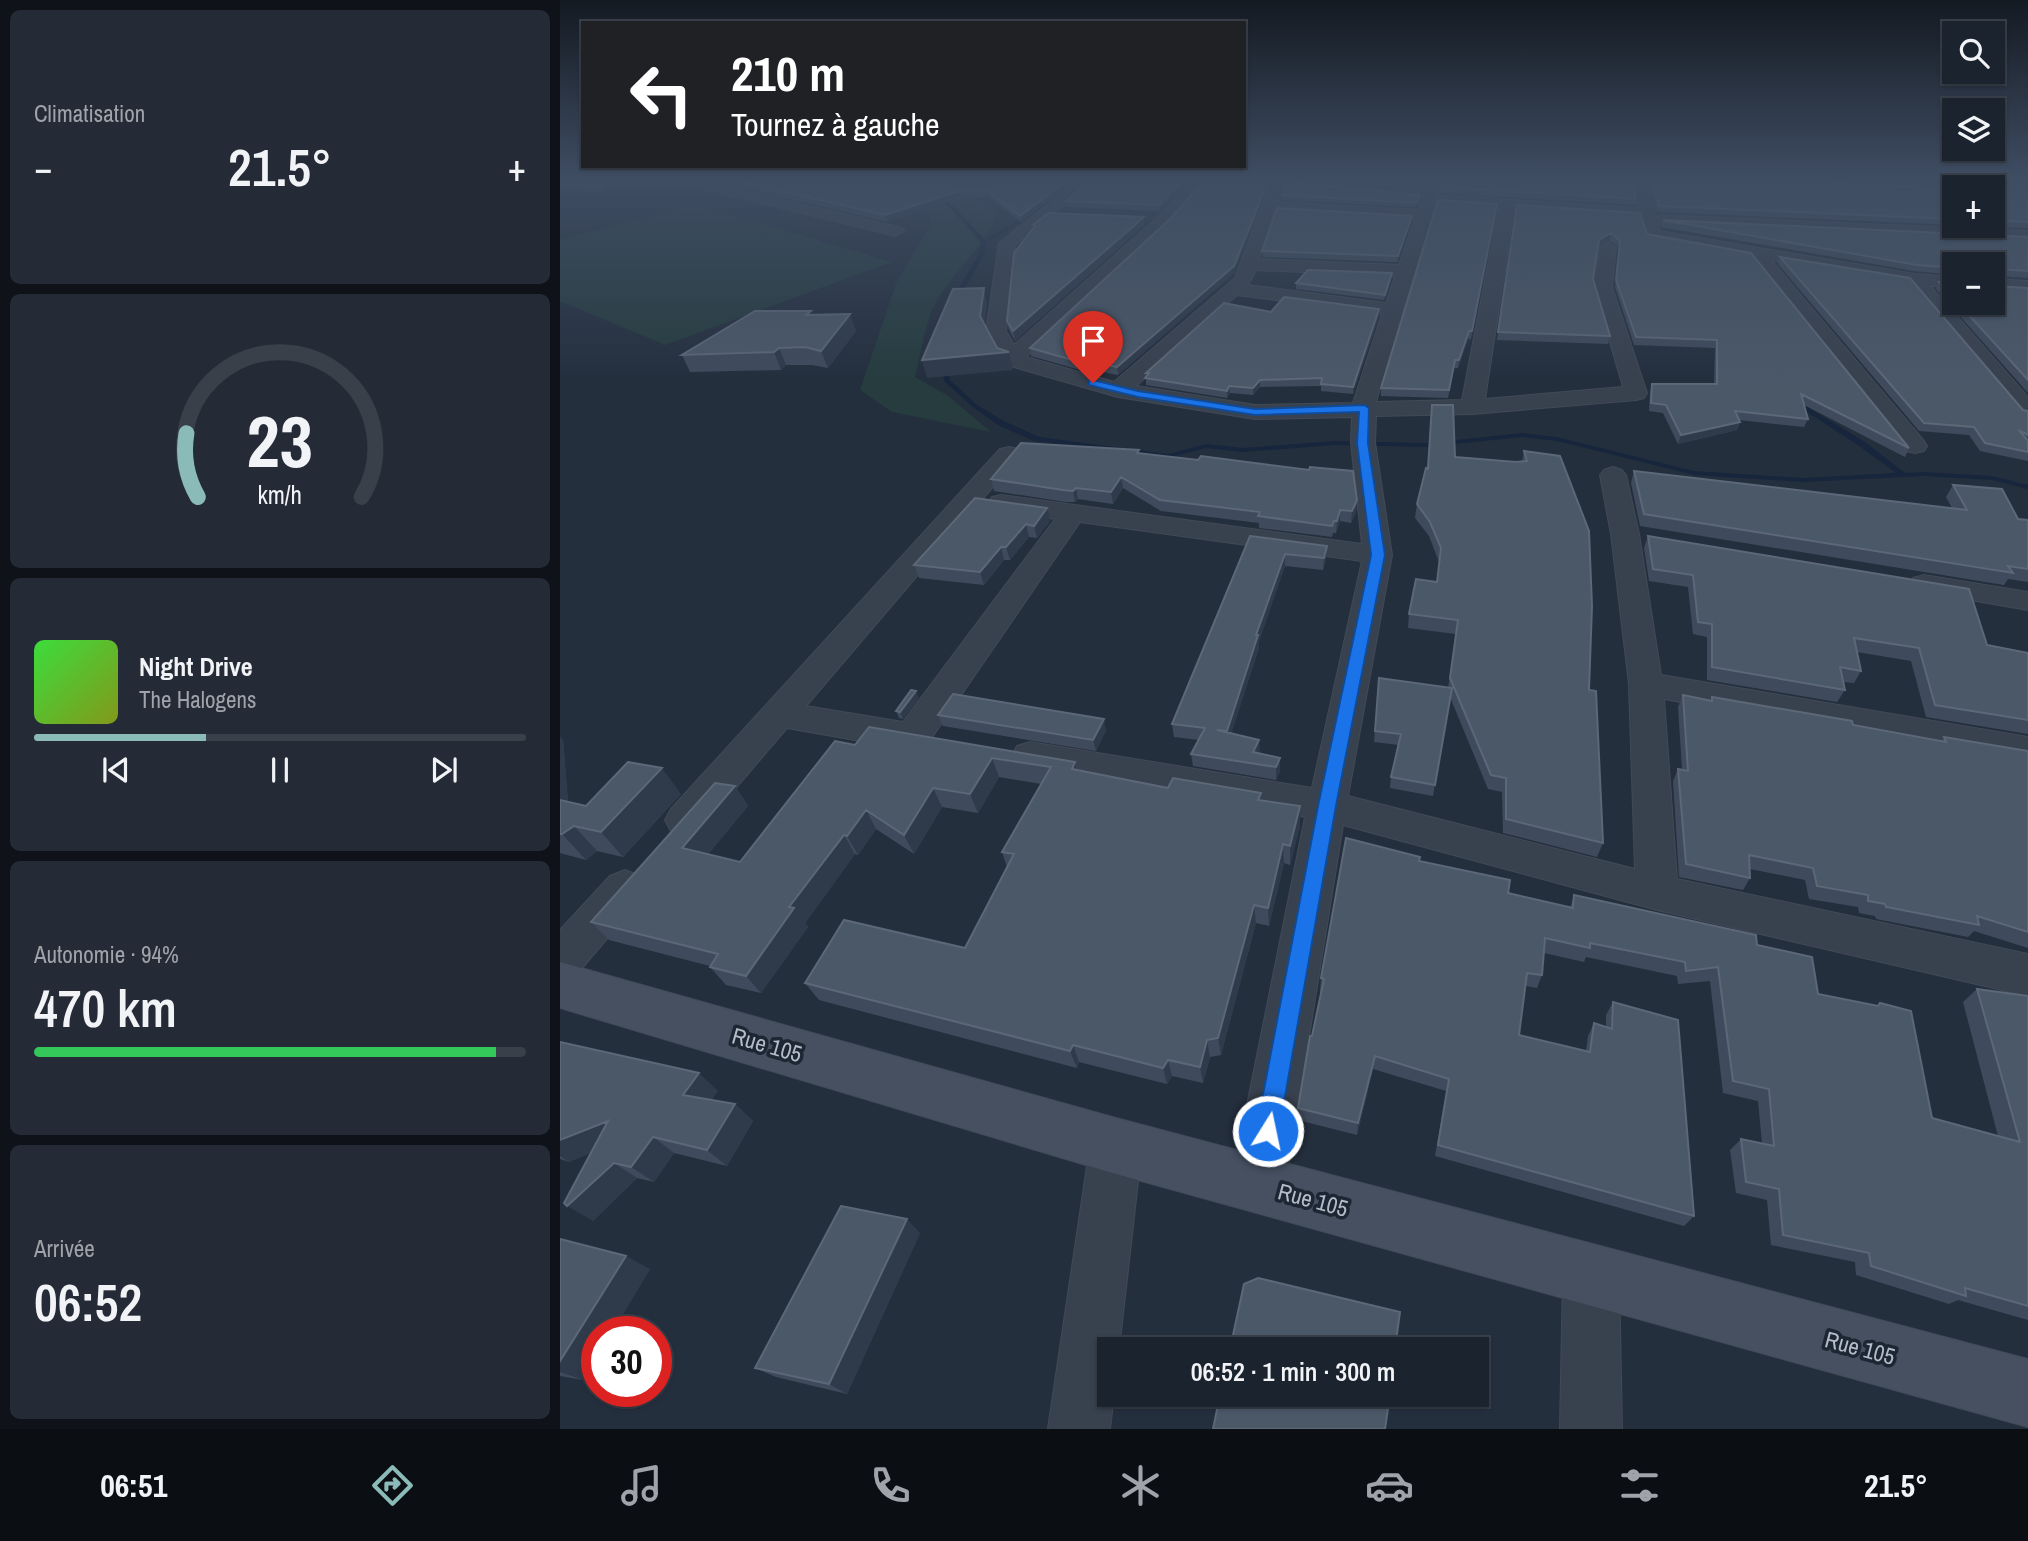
<!DOCTYPE html>
<html lang="fr">
<head>
<meta charset="utf-8">
<style>
	body { margin:0; font-family:"Archivo Narrow",sans-serif; background:#242b36; color:#f1f3f6; height:100vh; display:flex; flex-direction:column; font-size:26px; white-space:nowrap }
	* { box-sizing:border-box; margin:0 }
	p { font-size:23px; color:#a0a4aa }
	.icon { flex:none; width:38px; height:38px; fill:none; stroke:currentColor; stroke-width:2; stroke-linecap:round; stroke-linejoin:round }
	.map { position:relative; flex:1; overflow:hidden }
	.drawer { display:flex; flex-direction:column; gap:10px; padding:10px; background:#0f1319; width:560px }
	.drawer>* { flex:none }
	.top-card { position:absolute; left:21px; top:21px; width:665px; height:147px; border-radius:0px; box-shadow:0 2px 5px #0004,0 0 0 2px #39404a; background:#202124; color:#fff; overflow:hidden }
	.tools { position:absolute; left:1382px; top:21px; display:grid; gap:14px }
	.tools a { display:grid; place-items:center; width:63px; height:63px; border-radius:0px; background:#1b232e; box-shadow:0 2px 5px #0004,0 0 0 2px #39404a; font-size:35px }
	.speed { position:absolute; left:21px; top:1316px; display:flex; gap:14px; font-size:35px; font-weight:700; text-align:center }
	.speed>* { display:grid; place-content:center; width:91px; height:91px; border-radius:50%; background:#1b232e; box-shadow:0 2px 5px #0004,0 0 0 2px #39404a; line-height:1 }
	.speed .limit { border:10px solid #d22; background:#fff; color:#111 }
	.pin { position:absolute; display:grid; place-items:center; width:60px; height:60px; color:#fff; margin:-72px -30px; border-radius:50% 50% 50% 0; rotate:-45deg; box-shadow:0 0 7px #0007 }
	.pin .icon { rotate:45deg }
	.me { position:absolute; width:77px; margin:-38px; rotate:10deg; stroke-linejoin:round; filter:drop-shadow(0 0 5px #0008) }
	.turn { display:flex; align-items:center; gap:24px; height:147px; padding:0 35px; font-size:32px }
	.turn .icon { width:91px; height:91px; stroke-width:2.5 }
	.turn b { display:block; font-size:49px; line-height:60px }
	.big { font-size:52px; font-weight:600; line-height:1.1 }
	.drawer .tile { flex:1; display:flex; flex-direction:column; justify-content:center; gap:10px; min-width:0; padding:0 24px; border-radius:10px; background:#242b36 }
	.drawer .dial { align-items:center; gap:0 }
	.dial svg { height:182px; overflow:visible; fill:none; stroke:#39404a; stroke-width:7; stroke-linecap:round; text-anchor:middle }
	.dial text { fill:#f1f3f6; stroke:none }
	.song { display:flex; align-items:center; gap:21px }
	.cover { width:84px; height:84px; border-radius:10px; background:linear-gradient(135deg,hsl(120 70% 55%),hsl(70 70% 35%)) }
	.played { height:7px; border-radius:4px; background:linear-gradient(90deg,#8bbbb9 35%,#39404a 35%) }
	.keys { display:flex; justify-content:space-around; direction:ltr }
	.heat { display:flex; justify-content:space-between; align-items:center; font-size:38px; direction:ltr }
	.charge { height:10px; border-radius:5px; background:linear-gradient(90deg,#34c759 94%,#39404a 0) }
	.trip { position:absolute; left:537px; top:1337px; width:392px; height:70px; border-radius:0px; background:#1b232e; box-shadow:0 2px 5px #0004,0 0 0 2px #39404a; font-weight:600; line-height:70px; text-align:center }
	.menu { display:flex; height:112px; justify-content:space-around; align-items:center; background:#0b0e12; color:#a0a4aa }
	.menu .icon { width:49px; height:49px }
	.menu .on { color:#8bbbb9 }
	.menu b { font-size:32px; color:#f1f3f6 }
	main { display:flex; flex:1; min-height:0 }
	.map>svg:first-child { display:block }
	.green { fill:#263c3f }
	.lines { fill:none; stroke-linecap:round; stroke-linejoin:round }
	.stream { fill:#17263c; fill-rule:evenodd }
	.street-casing { stroke:#414a57; stroke-width:2 }
	.secondary-casing { stroke:#414a57; stroke-width:2 }
	.street { fill:#38414e; fill-rule:evenodd }
	.secondary { fill:#465061; fill-rule:evenodd }
	.wall { fill:#3f4b5c }
	.shaded-wall { fill:#2f3b4b }
	.building { fill:#4b5868; stroke:#5c6777; stroke-width:2 }
	.route { fill:#1a73e8; stroke:#114b97; stroke-width:2 }
	.labels { text-anchor:middle; stroke-width:7; stroke-linejoin:round; paint-order:stroke }
	.near-street-label { font-size:23px; fill:#b4bcc9; stroke:#1d2633 }
</style>
</head>
<body>
<main>
<section class="drawer">
<div class="tile"><p>Climatisation</p>
<div class="heat"><a>−</a><b class="big">21.5°</b><a>+</a></div>
</div>
<div class="tile dial"><svg viewBox="0 0 100 80">
<path d="M14 69A42 42 0 1 1 86 69"/>
<path d="M14 69A42 42 0 0 1 9 41" stroke="#8bbbb9"/>
<text x="50" y="56" font-size="32" font-weight="700">23</text>
<text x="50" y="72" font-size="11">km/h</text>
</svg></div>
<div class="tile">
<div class="song"><i class="cover"></i><div><b>Night Drive</b><p>The Halogens</p></div></div>
<div class="played"></div>
<div class="keys"><svg class="icon" aria-label="previous" viewBox="0 0 24 24"><path d="M18 5L8 12l10 7zM5 5v14"/></svg><svg class="icon" aria-label="pause" viewBox="0 0 24 24"><path d="M8 5v14M16 5v14"/></svg><svg class="icon" aria-label="next" viewBox="0 0 24 24"><path d="M6 5l10 7-10 7zM19 5v14"/></svg></div>
</div>
<div class="tile"><p>Autonomie · 94%</p><b class="big">470 km</b><div class="charge"></div></div>
<div class="tile"><p>Arrivée</p><b class="big">06:52</b></div>
</section>
<div class="map">
<svg width="1468" height="1429" viewBox="0 0 1468 1429">
	<rect width="100%" height="100%" fill="#242f3e"/>
	<!-- green -->
	<path class="green" d="M415 196 437 214C423 249 390 274 373 308 364 328 361 355 355 377L387 395 431 432 332 412 300 390 337 281 370 226 366 199Z
		M135 204 332 262 105 345 0 301V240Z"/>
	<g class="lines">
		<!-- stream -->
		<path class="stream" d="M372 179H377L384 182 381 197 396 208 425 240 495 198 499 199 426 243 424 255 399 298 396 300 393 298 418 255 421 242 392 210 377 198 380 184Z
			M382 363 387 364 390 380 417 405 444 421 479 437 608 454 646 444 683 448 775 441 867 443 962 433 997 437 1134 471 1244 478 1336 473 1299 446 1232 402V400L1234 399 1305 442 1345 473 1363 472 1432 476 1468 485V489L1432 480 1363 476 1244 482 1134 475 997 441 962 437 867 447 775 445 683 452 646 448 608 458 474 441 438 425 413 407 384 381Z"/>
		<!-- street casing -->
		<g class="street-casing">
			<path id="street" d="M113 179H136L342 228 344 231 336 236 115 182Z
				M520 179H536L455 245 446 331 454 345 599 216 634 179H648L611 222 466 357 554 382 675 278 712 179H762L866 188 869 179H883L878 195 1078 208 1072 179H1086L1095 215 1468 231V241L1098 224 1099 231 1354 274 1395 277V287L1370 286 1468 397V418L1460 416 1348 283 1211 260 1364 441 1367 446 1364 451 1355 453 1346 451 1190 257 1086 238 1080 217 954 209 925 399 1063 387 1034 287 1040 247 1048 242 1056 247 1052 287 1087 393 1084 398 1076 400 912 414 816 416 815 443 832 555 788 796 1075 869 1069 684 1051 534 1040 475 1044 470 1053 467 1062 470 1066 475 1079 534 1101 675 1468 737V763L1104 699 1117 879 1468 954V996L1097 910 783 825 725 1185 717 1204 698 1212 679 1204 671 1185 745 817 470 770 457 766 452 756 457 746 470 742 752 788 802 561 520 522 366 746 352 750 227 728 139 831 125 835 111 831 105 820 111 809 440 449 449 447 458 449 461 454 246 706 343 722 495 519 432 509 428 503 432 497 441 495 802 544 791 443 792 417 695 419 558 397 443 364 426 331 439 243ZM725 184 863 197 858 210 718 202ZM875 204 939 208 902 400 816 402ZM715 211 855 219 839 265 699 259ZM696 270 835 276 826 303 688 285ZM677 295 822 314 793 403 695 405 576 386Z
				M1207 179H1286L1395 185 1401 187H1395V193L1214 183Z
				M1433 279 1468 281V293L1433 291Z
				M1364 575 1468 592V610L1353 590 1349 584 1353 578Z
				M65 870 80 876 86 888 80 900 16 975 0 981V930L50 876Z
				M556 1120 574 1128 582 1146 559 1349H550V1395H554L550 1429H488L530 1146 538 1128Z
				M1031 1248 1051 1256 1059 1276 1062 1429H1000L1003 1276 1011 1256Z"/>
		</g>
		<!-- secondary casing -->
		<g class="secondary-casing">
			<path id="secondary" d="M0 962 556 1118 1468 1359V1427L556 1174 0 1008Z"/>
		</g>
		<!-- street -->
		<use href="#street" class="street"/>
		<!-- secondary -->
		<use href="#secondary" class="secondary"/>
	</g>
	<!-- wall -->
	<path class="wall" d="M0 179H79L43 193 0 190Z
		M146 179H405L401 181 405 184 517 179 461 222 429 197H400L327 222Z
		M631 179 600 211 507 207 506 201Z
		M646 179H711L674 273 558 375 527 369 524 371 471 356 470 348 612 217Z
		M788 179H867L864 185Z
		M1087 179H1214L1216 180 1395 189V225L1097 212Z
		M1327 179H1468V228L1407 226H1433V187L1402 185 1395 182Z
		M882 187 1076 199 1075 205 881 193Z
		M722 195 859 199 856 207 722 200Z
		M937 204 911 339H908L898 368H894L888 398 821 396V388Z
		M957 205 1087 234 1349 448 1345 457 1244 405 1248 419 1244 427 1179 420 1180 422 1177 430 1118 444 1103 413 1089 411 1090 392 1092 384H1154L1155 348 1074 345 1055 287 1059 247 1049 240 1038 246 1033 279 1050 336 1048 344 937 340Z
		M852 216 851 221 837 262 703 257 702 251Z
		M1103 220 1468 237V278L1434 276 1435 286 1468 288V393L1376 289 1379 282H1395V303H1433V264H1395V275L1354 271 1101 227Z
		M473 225H584L455 341 449 330 447 321 474 228Z
		M1220 257 1463 410 1468 411V461L1420 451 1409 435 1359 431 1218 264Z
		M831 278 824 300 736 289V283Z
		M711 312 819 316 793 394 761 391V386L700 387 693 395 670 393 667 398 586 385V373Z
		M252 315 296 331 268 368 252 365H226L221 370 130 372 122 355Z
		M872 405 895 457 956 462H962L964 451 1029 690 1043 843 1037 857 943 833 942 792 928 789 890 697 873 796 830 788 831 777 839 745 814 742 819 678 888 688 896 634 848 628 849 614 877 582 879 562 869 536 855 518 857 504 867 468Z
		M579 450V453L797 500 796 512 791 523 780 521 776 533H773L772 537 699 528V523L601 511 563 488 553 504 518 499 515 502H506L434 491 431 479Z
		M1074 471 1392 508 1386 497 1393 485 1458 519 1468 520V582L1448 579 1444 585 1080 526 1071 483Z
		M415 498 490 521 477 538 469 537 450 560H444L424 585 359 578 354 565Z
		M690 536 766 559 763 570 725 566 699 641V648L671 733 699 740V754L720 758V771L716 780 633 766 631 754 639 740 614 737 612 724Z
		M1088 536 1427 645 1468 653V734L1366 717 1351 661 1297 652 1301 671 1294 683 1283 682 1285 690 1277 702 1147 680V637L1133 634 1128 587 1089 581 1084 548Z
		M1123 695 1151 700 1152 697 1293 725 1381 741 1384 737 1468 751V948L1414 931 1408 937 1316 919 1315 916 1299 913 1298 907 1249 899 1245 880 1190 869V878L1183 890 1119 877 1113 781 1118 769H1122L1118 707Z
		M359 698 343 719 339 718 336 711Z
		M378 715 546 730 536 751 383 726Z
		M0 737 3 740 8 802 26 806 121 794 63 857 37 851 26 860 0 853Z
		M295 745 515 762 518 770 608 788 701 800 740 826 730 865 724 863 709 926 696 923 661 1055 650 1057 643 1083 612 1076 607 1084 519 1062 517 1068 259 1000 245 983 405 948 447 867 442 852 481 784 439 777 418 813 382 807 354 854 316 829 298 855 295 854 245 923 248 927 201 993 166 985 150 967V966L49 940 31 922 175 786 188 806 148 854 180 862Z
		M859 861 948 893 1010 908 1014 895 1197 945 1258 994 1372 1118 1438 1136 1403 1002 1417 989 1468 996V1320L1398 1300 1389 1304 1296 1275 1295 1262 1211 1245 1207 1200 1176 1193 1170 1150 1181 1139 1202 1143 1198 1101 1163 1093 1150 981 1118 984 1117 976 1026 957 1024 962 984 953 982 975 977 988 966 986 959 1035 1026 1051 1028 1036 1034 1023 1046 1027V1015L1053 1002 1134 1216 1124 1226 875 1156 886 1091 813 1069 797 1135 738 1120V1108L762 992 760 991 761 978Z
		M0 1042 158 1091 151 1100 175 1104 193 1121 167 1166 114 1153 94 1182 77 1178 33 1221 30 1153 9 1162 0 1159Z
		M360 1233 287 1394 216 1377 195 1368Z
		M0 1239 90 1269 52 1332H37V1357L23 1380 0 1376Z"/>
	<!-- shaded-wall -->
	<path class="shaded-wall" d="M62 179H79L43 193 40 187Z
		M509 179H517L461 222 460 216Z
		M625 179H631L600 211 599 205Z
		M709 179H711L674 273 558 375 557 367Z
		M399 191 400 197 327 222 325 215Z
		M852 216 851 221 837 262 838 256Z
		M584 217V225L455 341 453 331Z
		M1051 233 1049 240 1037 247 1039 240Z
		M424 288 427 304 424 332 420 316Z
		M819 309V316L793 394V387Z
		M290 314 296 331 268 368 261 351Z
		M909 331 908 339 898 368 899 360Z
		M219 348 226 365 221 370 214 352Z
		M449 352 453 370 367 378 362 360Z
		M526 361 527 369 524 371 523 363Z
		M700 380V387L693 395V388Z
		M669 386 670 393 667 398V391Z
		M1180 422 1177 430 1118 444 1121 435Z
		M561 477 563 488 553 504 551 492Z
		M516 488 518 499 515 502 513 491Z
		M797 500 796 512 791 523 792 511Z
		M487 508 490 521 477 538 474 526Z
		M780 510V521L776 533 777 521Z
		M466 524 469 537 450 560 446 547Z
		M767 546 766 559 763 570 764 558Z
		M441 547 444 560 424 585 420 572Z
		M725 554V566L699 641V648L668 744 667 731 696 635Z
		M356 691 359 698 343 719 340 712Z
		M544 719 546 730 536 751 533 740Z
		M0 737 3 740 10 823 0 811Z
		M699 740 700 752 694 765 693 752Z
		M432 758 439 777 418 813 410 794Z
		M720 758V771L716 780V767Z
		M515 762 520 781 512 769Z
		M102 768 121 794 63 857 41 832Z
		M175 786 188 806 137 867 122 848Z
		M373 788 382 807 354 854 344 835Z
		M740 806V826L730 865V846Z
		M306 810 316 829 298 855 287 836Z
		M14 826 37 851 26 860 2 834Z
		M284 835 295 854 245 923 248 927 201 993 186 976 229 907Z
		M723 844 724 863 709 926 708 908Z
		M694 905 696 923 661 1055 658 1038Z
		M647 1040 650 1057 643 1083 640 1067Z
		M513 1045 519 1062 517 1068 510 1051Z
		M815 1056 813 1069 797 1135 798 1123Z
		M608 1060 612 1076 607 1084 603 1068Z
		M139 1073 158 1091 143 1112 123 1095Z
		M175 1104 193 1121 167 1166 147 1150Z
		M48 1121 70 1137 9 1162 0 1156V1140Z
		M93 1137 114 1153 94 1182 71 1167Z
		M54 1163 77 1178 33 1221 7 1206Z
		M347 1219 360 1233 287 1394 269 1384Z
		M66 1256 90 1269 52 1332H37V1357L23 1380 0 1372V1361Z"/>
	<!-- building -->
	<path class="building" d="M0 179H62L40 187 0 184Z
		M168 179H397L405 184 415 179H509L460 216 428 191H399L325 215Z
		M532 179H625L599 205 506 201Z
		M646 179H709L674 266 557 367 526 361 523 363 470 348 612 217Z
		M885 179H1073L1076 199 882 187Z
		M1090 179H1214L1216 180 1395 189V219L1099 206Z
		M1403 179H1468V222L1433 220V187H1400L1406 180Z
		M727 182 860 195 857 203 722 195Z
		M878 200 937 204 912 331H909L899 360H895L889 390 821 388Z
		M957 205 1080 213 1087 234 1191 253 1349 448 1241 394 1248 419 1175 411 1180 422 1121 435 1106 405 1091 403 1092 384H1157V340L1076 337 1056 280 1060 241 1051 233 1039 240 1033 279 1050 336 938 332Z
		M717 208 852 216 838 256 702 251Z
		M488 213 584 217 453 331 447 321 454 253 475 226 473 225Z
		M1103 220 1468 237V271L1437 269 1434 272 1435 286 1468 288V380L1398 303H1433V264H1395V268L1357 265Z
		M1220 257 1350 278 1463 410 1468 411V435L1459 430 1468 441V452L1425 443 1414 427 1364 423Z
		M748 270 832 273 825 295 736 283Z
		M1379 282H1395V299Z
		M424 288 420 316 437 348 449 352 362 360 393 289Z
		M724 297 819 309 793 387 761 384 762 378 700 380 693 388 669 386 667 391 585 378 589 373H586L664 303 711 312Z
		M195 311H251L246 315 290 314 261 351 245 347 219 348 214 352 122 355Z
		M872 405H893L895 457 956 462 967 461 964 451 1000 456 1029 531 1032 606 1029 690 1036 691 1043 843 946 819V778L931 775 890 678 898 620 849 614 856 579 877 582 881 548 870 522 857 504 866 468 868 469Z
		M461 443 579 450 577 453 638 460 641 456 749 470 750 467 793 471 797 500 792 511 780 510 777 521H774L772 526 698 516 700 512 600 500 561 477 551 492 516 488 513 491 503 490 431 479Z
		M1074 471 1407 510 1393 485 1442 489 1458 519 1468 520V569L1448 566 1453 573 1084 514Z
		M415 498 487 508 474 526 466 524 446 547H441L420 572 354 565Z
		M690 536 767 546 764 558 725 554 696 635H698L667 731 657 730 699 740 693 752 720 758 716 767 631 754 645 728 612 724Z
		M1088 536 1409 589 1427 645 1468 653V720L1375 705 1359 648 1294 638 1301 671 1280 667 1285 690 1152 667V624L1138 622 1133 575 1093 569Z
		M819 678 892 688 875 785 831 777 841 734 815 731Z
		M351 690 356 691 340 712 336 711Z
		M393 694 544 719 533 740 378 715Z
		M1123 695 1152 701V697L1292 721 1293 725 1386 742 1384 737 1468 751V932L1417 916 1419 925 1326 907 1325 904 1308 901V895L1257 886 1253 868 1189 855 1190 878 1126 864 1118 769 1128 771Z
		M309 727 515 762 512 769 608 788 613 778 701 793 698 800 740 806 730 846 723 844 708 908 694 905 658 1038 647 1040 640 1067 608 1060 603 1068 513 1045 510 1051 245 983 284 920 405 948 454 854 442 852 491 767 432 758 410 794 373 788 344 835 306 810 287 836 284 835 229 907 234 908 186 976 150 967 158 954 31 922 155 783 175 786 122 848 180 862 275 741 295 745Z
		M68 762 102 768 41 832 14 826 2 834H0V800L26 806Z
		M786 838 860 857 859 861 950 880 948 893 1013 908 1014 895 1196 935 1197 945 1252 957 1258 994 1318 1006 1320 1003 1351 1011 1372 1118 1460 1142 1417 989 1468 996V1306L1405 1288 1406 1296 1311 1266 1309 1253 1223 1235 1219 1189 1186 1182 1181 1139 1214 1146 1209 1089 1173 1081 1158 967 1126 971 1125 962 1030 943V948L985 938 982 975 967 973 959 1035 1030 1052 1034 1023 1052 1029 1053 1002 1118 1020 1134 1216 878 1145 889 1079 815 1056 798 1123 738 1108 750 1036H752L764 979 761 978Z
		M0 1042 139 1073 123 1095 175 1104 147 1150 93 1137 71 1167 54 1163 7 1206 4 1203 48 1121 0 1140Z
		M281 1206 347 1219 269 1384 195 1368Z
		M0 1239 66 1256 0 1361Z
		M698 1278 840 1312 835 1349H670L684 1284Z
		M660 1395H830L825 1429H653Z"/>
	<!-- sky -->
	<linearGradient id="sky" x2="0" y2="1"><stop stop-color="#141a22"/><stop offset="0.47" stop-color="#3f4d63"/><stop offset="1" stop-color="#3f4d63" stop-opacity="0"/></linearGradient>
	<rect width="1468" height="379" fill="url(#sky)"/>
	<!-- route -->
	<path class="route" d="M533 380 578 391 695 409 804 405 809 408 808 443 825 555 776 806 719 1131 716 1139 708 1143 699 1139 696 1131 758 806 811 555 797 443 799 412 695 415 578 397 529 385V381Z"/>
	<g class="labels">
		<!-- near-street labels -->
		<g class="near-street-label">
			<text transform="translate(207 1045) rotate(16)" y="8">Rue 105</text>
			<text transform="translate(753 1200) rotate(15)" y="8">Rue 105</text>
			<text transform="translate(1300 1348) rotate(15)" y="8">Rue 105</text>
		</g>
	</g>
</svg>
<div class="tools">
<a><svg class="icon" aria-label="search" viewBox="0 0 24 24"><circle cx="10" cy="10" r="6"/><path d="M15 15l6 6"/></svg></a>
<a><svg class="icon" aria-label="layers" viewBox="0 0 24 24"><path d="M12 4l9 5-9 5-9-5zM3 14l9 5 9-5"/></svg></a>
<a>+</a>
<a>−</a>
</div>
<div class="speed"><div class="limit">30</div></div>
<div class="pin" style="left:533px;top:383px;background:#d93025"><svg class="icon" aria-label="arrive" viewBox="0 0 24 24"><path d="M6 21V4h12l-3 4 3 4H6"/></svg></div>
<svg class="me" style="left:708px;top:1131px" viewBox="-20 -20 40 40"><circle r="17" fill="#1a73e8" stroke="#fff" stroke-width="3"/><path d="M0-11L8 9 0 5-8 9z" fill="#fff"/></svg>
<div class="trip">06:52 · 1 min · 300 m</div>
<div class="top-card">
<div class="turn"><svg class="icon" aria-label="left" viewBox="0 0 24 24"><path d="M17 20v-9H6M10 6l-5 5 5 5"/></svg><div><b>210 m</b>Tournez à gauche</div></div>
</div>
</div>
</main>
<nav class="menu">
<b>06:51</b>
<svg class="icon on" aria-label="directions" viewBox="0 0 24 24"><path d="M12 3l9 9-9 9-9-9zM9 14v-3h6M13 9l2 2-2 2"/></svg>
<svg class="icon" aria-label="music" viewBox="0 0 24 24"><path d="M9 18V5l10-2v13"/><circle cx="6" cy="18" r="3"/><circle cx="16" cy="16" r="3"/></svg>
<svg class="icon" aria-label="phone" viewBox="0 0 24 24"><path d="M5 4h4l2 5-3 2q2 4 5 5l2-3 5 2v4C11 20 4 13 5 4z"/></svg>
<svg class="icon" aria-label="climate" viewBox="0 0 24 24"><path d="M12 3v18M4 7l16 10M4 17L20 7"/></svg>
<svg class="icon" aria-label="car" viewBox="0 0 24 24"><path d="M5 17H2v-5l4-1 3-4h7l3 4 3 1v5h-3M9 17h6M6 11h13"/><circle cx="7" cy="17" r="2"/><circle cx="17" cy="17" r="2"/></svg>
<svg class="icon" aria-label="filters" viewBox="0 0 24 24"><path d="M4 7h16M4 17h16"/><circle cx="9" cy="7" r="2"/><circle cx="15" cy="17" r="2"/></svg>
<b>21.5°</b>
</nav>
</body>
</html>
